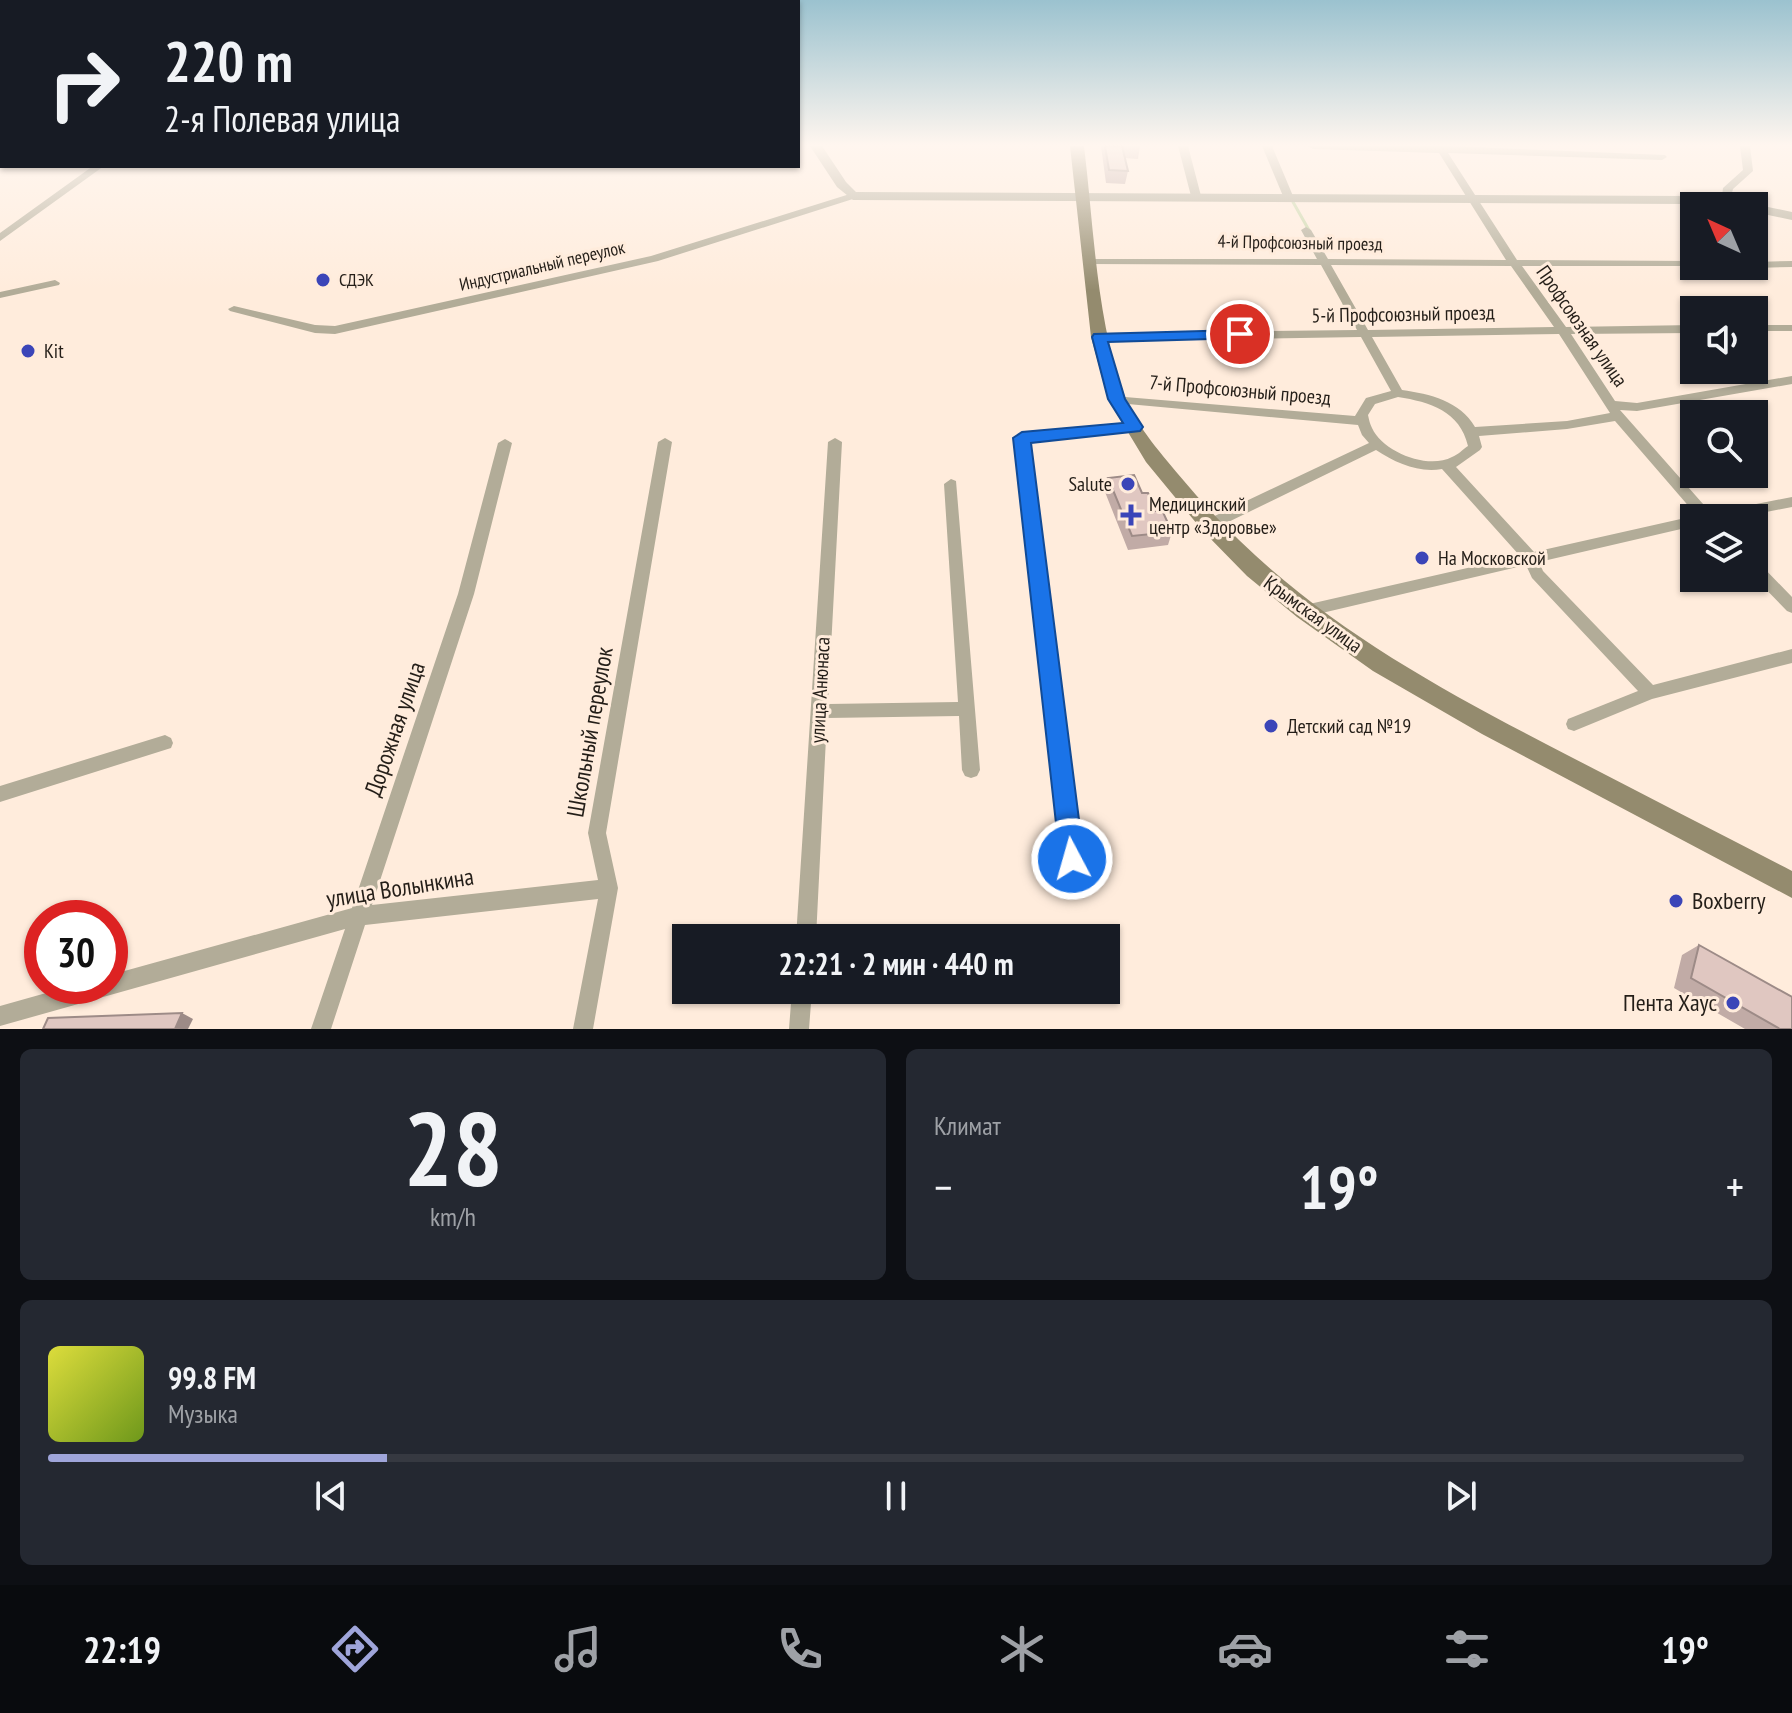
<!DOCTYPE html>
<html lang="ru">
<head>
<meta charset="utf-8">
<style>
	body { margin:0; font-family:"PT Sans Narrow",sans-serif; background:#242831; color:#f1f3f6; height:100vh; display:flex; flex-direction:column; font-size:30px; white-space:nowrap }
	* { box-sizing:border-box; margin:0 }
	p { font-size:26px; color:#9ea1a6 }
	.icon { flex:none; width:44px; height:44px; fill:none; stroke:currentColor; stroke-width:2; stroke-linecap:round; stroke-linejoin:round }
	.map { position:relative; height:1029px; overflow:hidden }
	.drawer { display:flex; flex-direction:column; gap:20px; padding:20px; background:#0d0f14; flex:1 }
	.drawer>* { flex:none }
	.top-card { position:absolute; left:0px; top:0px; width:800px; height:168px; box-shadow:0 2px 6px #0004; background:#171b24; color:#f1f3f6; overflow:hidden }
	.needle { width:52px; rotate:316deg }
	.controls { position:absolute; left:1680px; top:192px; display:grid; gap:16px }
	.controls a { display:grid; place-items:center; width:88px; height:88px; border-radius:0px; background:#171b24; box-shadow:0 2px 6px #0004; font-size:40px }
	.speed { position:absolute; left:24px; top:900px; display:flex; gap:16px; font-size:40px; font-weight:700; text-align:center }
	.speed>* { display:grid; place-content:center; width:104px; height:104px; border-radius:50%; background:#171b24; box-shadow:0 2px 6px #0004; line-height:1 }
	.speed .limit { border:12px solid #d22; background:#fff; color:#111 }
	.pin { position:absolute; display:grid; place-items:center; width:68px; height:68px; color:#fff; margin:-34px; border:4px solid #fff; border-radius:50%; box-shadow:0 2px 8px #0007 }
	.me { position:absolute; width:88px; margin:-44px; rotate:354deg; stroke-linejoin:round; filter:drop-shadow(0 0 6px #0008) }
	.turn { display:flex; align-items:center; gap:28px; height:168px; padding:0 32px; font-size:36px }
	.turn .icon { width:104px; height:104px; stroke-width:2.5 }
	.turn b { display:block; font-size:56px; line-height:68px }
	.big { font-size:60px; font-weight:800; line-height:1.1 }
	.drawer .widget { flex:1; display:flex; flex-direction:column; justify-content:center; gap:12px; min-width:0; padding:0 28px; border-radius:12px; background:#242831 }
	.drawer .dial { align-items:center; gap:0 }
	.dial b { font-size:104px; line-height:1 }
	.song { display:flex; align-items:center; gap:24px }
	.cover { width:96px; height:96px; border-radius:12px; background:linear-gradient(135deg,hsl(60 70% 55%),hsl(80 70% 35%)) }
	.played { height:8px; border-radius:4px; background:linear-gradient(90deg,#9fa5da 20%,#363941 20%) }
	.keys { display:flex; justify-content:space-around; direction:ltr }
	.heat { display:flex; justify-content:space-between; align-items:center; font-size:44px; direction:ltr }
	.drawer .tiles { flex:1; display:grid; gap:20px; grid-template-columns:1fr 1fr }
	.widget:last-child { grid-column:span 2 }
	.trip { position:absolute; left:672px; top:924px; width:448px; height:80px; border-radius:0px; background:#171b24; box-shadow:0 2px 6px #0004; font-weight:800; line-height:80px; text-align:center }
	.menu { display:flex; height:128px; justify-content:space-around; align-items:center; background:#090b0e; color:#9ea1a6 }
	.menu .icon { width:56px; height:56px }
	.menu .active { color:#9fa5da }
	.menu b { font-size:36px; color:#f1f3f6 }
	.map>svg:first-child { display:block }
	.lines { fill:none; stroke-linecap:round; stroke-linejoin:round }
	.stream { stroke:#c9d7a9; stroke-width:3 }
	.minor { fill:#b2ac98; fill-rule:evenodd }
	.tertiary { fill:#b2ac98; fill-rule:evenodd }
	.secondary { fill:#948b6e; fill-rule:evenodd }
	.wall { fill:#c1aba6 }
	.shaded-wall { fill:#9d8b87 }
	.building { fill:#e0c7c1; stroke:#9d8b87; stroke-width:2 }
	.route { fill:#1a73e8; stroke:#114b97; stroke-width:2 }
	.poi-dot { fill:#3b45b8; stroke:#ffecdc; stroke-width:3 }
	.labels { text-anchor:middle; stroke-width:6; stroke-linejoin:round; paint-order:stroke }
	.far-street-label { font-size:18px; fill:#241e18; stroke:#ffecdc }
	.far-poi-label { font-size:18px; fill:#241e18; stroke:#ffecdc; text-anchor:start }
	.street-label { font-size:20px; fill:#241e18; stroke:#ffecdc }
	.poi-label { font-size:20px; fill:#241e18; stroke:#ffecdc; text-anchor:start }
	.near-street-label { font-size:24px; fill:#241e18; stroke:#ffecdc }
	.near-poi-label { font-size:24px; fill:#241e18; stroke:#ffecdc; text-anchor:start }
</style>
</head>
<body>
<div class="map">
<svg width="1792" height="1029" viewBox="0 0 1792 1029">
	<rect width="100%" height="100%" fill="#ffecdc"/>
	<g class="lines">
		<!-- stream -->
		<path class="stream" d="M1293 202 1310 232
			M1344 304 1351 327"/>
		<!-- minor -->
		<path class="minor" d="M1178 146H1188L1201 196 1199 198 1191 196Z
			M1262 146H1272L1293 196 1291 198 1283 196Z
			M1308 146H1444L1665 155 1667 157 1662 160 1448 153 1517 260 1694 261V266H1698H1522L1566 327 1694 325V333L1571 334 1615 401 1637 403 1792 376V384L1637 411 1620 410 1711 513 1792 497V507L1736 518H1694V526L1539 562 1543 571 1653 685 1792 649V663L1652 699 1574 731 1568 729 1566 724 1568 719 1638 691 1532 578 1526 565 1305 617 1300 615 1297 611 1300 607 1305 605 1520 556 1442 469C1418 473 1396 463 1376 450L1214 529H1204L1202 525 1204 521 1369 443 1362 435 1358 425 1117 403 1111 399 1113 396 1355 416 1366 398 1391 391 1361 337 1099 341 1093 337 1099 333 1357 330 1321 265 1088 264 1084 263V259H1317L1301 230 1306 227 1311 230 1328 259 1506 260 1439 153 1313 149ZM1331 265 1511 266 1554 327 1368 330ZM1559 334 1610 413 1567 421 1475 427C1460 401 1430 394 1402 390L1372 337ZM1398 397C1430 402 1460 411 1468 446 1463 449 1458 455 1452 457 1428 470 1383 452 1372 428 1370 424 1369 420 1368 415L1375 404ZM1615 421 1698 517 1694 516 1534 552 1456 467 1480 450 1482 447 1479 436 1567 429Z
			M1740 146H1750L1753 171 1733 189 1729 204H1721L1723 188 1743 170Z
			M93 166H104L0 241V233Z
			M853 193 858 196 856 198 658 261 335 334 315 333 230 311 228 309 234 306 315 325 335 326 651 256Z
			M1792 261V267L1754 268 1749 266H1754V262Z
			M55 280 60 283 59 285 0 298V292Z
			M1754 325H1792V331H1754Z
			M1134 423 1140 427 1139 430 1029 442 1081 864 1079 870 1072 873 1065 870 1063 864 1015 438 1022 434Z
			M665 438 672 442 606 833 618 888 593 1029H573L598 899 365 925 331 1029H311L345 929 0 1026V1006L71 986H110V975L352 908 458 594 498 443 505 439 512 443 474 594 372 905 598 880 588 833 658 442Z
			M835 438 842 442 828 704 958 702 944 484 951 479 956 481 980 770 977 776 971 778 965 776 962 770 959 716 827 718 816 938H796L828 442Z
			M1754 561 1759 563 1792 597V613L1787 611 1754 577Z
			M165 735 171 738 173 743 171 748 0 802V786Z
			M792 990H812L809 1029H789Z"/>
		<!-- tertiary -->
		<path class="tertiary" d="M810 146H822L846 182 856 192 1686 196 1744 202 1792 212V220L1754 212V206L1686 204 853 200 837 187Z"/>
		<!-- secondary -->
		<path class="secondary" d="M1070 146H1084C1094 227 1096 321 1125 397 1137 427 1163 456 1184 481 1292 610 1424 681 1571 757 1645 795 1718 833 1792 871V898L1482 734 1373 671 1297 617 1247 576 1202 530 1146 462 1108 399 1091 337Z"/>
	</g>
	<!-- wall -->
	<path class="wall" d="M1101 146H1140L1138 159 1125 158 1128 171 1125 184 1106 183Z
		M1108 478 1142 493 1172 532 1168 545 1128 550 1105 492Z
		M1699 945 1792 1029H1745L1674 988 1682 955Z"/>
	<!-- shaded-wall -->
	<path class="shaded-wall" d="M182 1013 193 1019 188 1029H175Z"/>
	<!-- building -->
	<path class="building" d="M1105 146H1122L1128 171 1109 170Z
		M1134 475 1142 493H1148L1156 511 1162 510 1172 532 1132 536 1108 478Z
		M1699 945 1792 997V1029H1780L1691 978Z
		M182 1013 175 1029H43L48 1018Z"/>
	<!-- sky -->
	<linearGradient id="sky" x2="0" y2="1"><stop stop-color="#9bc2cf"/><stop offset="0.5" stop-color="#fff6ef"/><stop offset="1" stop-color="#fff6ef" stop-opacity="0"/></linearGradient>
	<rect width="1792" height="290" fill="url(#sky)"/>
	<!-- route -->
	<path class="route" d="M1240 330 1245 331V338L1108 342 1125 399 1143 427 1140 431 1031 443 1084 859 1080 868 1072 871 1063 868 1060 859 1013 438 1022 432 1123 423 1108 399 1092 337 1094 334Z"/>
	<!-- markers -->
	<g class="poi-dot">
		<circle cx="323" cy="280" r="8"/>
		<circle cx="28" cy="351" r="8"/>
		<circle cx="1128" cy="484" r="8"/>
		<path d="M1127 503h8v8h8v8h-8v8h-8v-8h-8v-8h8z"/>
		<circle cx="1422" cy="558" r="8"/>
		<circle cx="1271" cy="726" r="8"/>
		<circle cx="1676" cy="901" r="8"/>
		<circle cx="1733" cy="1003" r="8"/>
	</g>
	<g class="labels">
		<!-- far-street labels -->
		<g class="far-street-label">
			<text transform="translate(1300 243) rotate(1)" y="6">4-й Профсоюзный проезд</text>
			<text transform="translate(542 266) rotate(-13)" y="6">Индустриальный переулок</text>
		</g>
		<!-- far-poi labels -->
		<g class="far-poi-label">
			<text x="339" y="286">СДЭК</text>
		</g>
		<!-- street labels -->
		<g class="street-label">
			<text transform="translate(1403 314) rotate(-1)" y="7">5-й Профсоюзный проезд</text>
			<text transform="translate(1582 326) rotate(55)" y="7">Профсоюзная улица</text>
			<text transform="translate(1240 390) rotate(5)" y="7">7-й Профсоюзный проезд</text>
			<text transform="translate(1313 614) rotate(36)" y="7">Крымская улица</text>
			<text transform="translate(820 690) rotate(-87)" y="7">улица Анюнаса</text>
		</g>
		<!-- poi labels -->
		<g class="poi-label">
			<text x="44" y="358">Kit</text>
			<text x="1112" y="491" text-anchor="end">Salute</text>
			<text x="1149" y="511">Медицинский<tspan x="1149" dy="23">центр «Здоровье»</tspan></text>
			<text x="1438" y="565">На Московской</text>
			<text x="1287" y="733">Детский сад №19</text>
		</g>
		<!-- near-street labels -->
		<g class="near-street-label">
			<text transform="translate(395 729) rotate(-71)" y="8">Дорожная улица</text>
			<text transform="translate(590 732) rotate(-80)" y="8">Школьный переулок</text>
			<text transform="translate(400 888) rotate(-9)" y="8">улица Волынкина</text>
		</g>
		<!-- near-poi labels -->
		<g class="near-poi-label">
			<text x="1692" y="909">Boxberry</text>
			<text x="1717" y="1011" text-anchor="end">Пента Хаус</text>
		</g>
	</g>
</svg>
<div class="controls">
<a><svg class="needle" viewBox="-14 -14 28 28"><path d="M0-13l5 13h-10z" fill="#e53935"/><path d="M0 13l5-13h-10z" fill="#9ea1a6"/></svg></a>
<a><svg class="icon" aria-label="sound" viewBox="0 0 24 24"><path d="M4 9h4l5-4v14l-5-4H4zM17 9q2 3 0 6"/></svg></a>
<a><svg class="icon" aria-label="search" viewBox="0 0 24 24"><circle cx="10" cy="10" r="6"/><path d="M15 15l6 6"/></svg></a>
<a><svg class="icon" aria-label="layers" viewBox="0 0 24 24"><path d="M12 4l9 5-9 5-9-5zM3 14l9 5 9-5"/></svg></a>
</div>
<div class="speed"><div class="limit">30</div></div>
<div class="pin" style="left:1240px;top:334px;background:#d93025"><svg class="icon" aria-label="arrive" viewBox="0 0 24 24"><path d="M6 21V4h12l-3 4 3 4H6"/></svg></div>
<svg class="me" style="left:1072px;top:859px" viewBox="-20 -20 40 40"><circle r="17" fill="#1a73e8" stroke="#fff" stroke-width="3"/><path d="M0-11L8 9 0 5-8 9z" fill="#fff"/></svg>
<div class="trip">22:21 · 2 мин · 440 m</div>
<div class="top-card">
<div class="turn"><svg class="icon" aria-label="right" viewBox="0 0 24 24"><path d="M7 20v-9h11M14 6l5 5-5 5"/></svg><div><b>220 m</b>2-я Полевая улица</div></div>
</div>
</div>
<section class="drawer">
<div class="tiles">
<div class="widget dial"><b>28</b><p>km/h</p></div>
<div class="widget"><p>Климат</p>
<div class="heat"><a>−</a><b class="big">19°</b><a>+</a></div>
</div>
<div class="widget">
<div class="song"><i class="cover"></i><div><b>99.8 FM</b><p>Музыка</p></div></div>
<div class="played"></div>
<div class="keys"><svg class="icon" aria-label="previous" viewBox="0 0 24 24"><path d="M18 5L8 12l10 7zM5 5v14"/></svg><svg class="icon" aria-label="pause" viewBox="0 0 24 24"><path d="M8 5v14M16 5v14"/></svg><svg class="icon" aria-label="next" viewBox="0 0 24 24"><path d="M6 5l10 7-10 7zM19 5v14"/></svg></div>
</div>
</div>
</section>
<nav class="menu">
<b>22:19</b>
<svg class="icon active" aria-label="directions" viewBox="0 0 24 24"><path d="M12 3l9 9-9 9-9-9zM9 14v-3h6M13 9l2 2-2 2"/></svg>
<svg class="icon" aria-label="music" viewBox="0 0 24 24"><path d="M9 18V5l10-2v13"/><circle cx="6" cy="18" r="3"/><circle cx="16" cy="16" r="3"/></svg>
<svg class="icon" aria-label="phone" viewBox="0 0 24 24"><path d="M5 4h4l2 5-3 2q2 4 5 5l2-3 5 2v4C11 20 4 13 5 4z"/></svg>
<svg class="icon" aria-label="climate" viewBox="0 0 24 24"><path d="M12 3v18M4 7l16 10M4 17L20 7"/></svg>
<svg class="icon" aria-label="car" viewBox="0 0 24 24"><path d="M5 17H2v-5l4-1 3-4h7l3 4 3 1v5h-3M9 17h6M6 11h13"/><circle cx="7" cy="17" r="2"/><circle cx="17" cy="17" r="2"/></svg>
<svg class="icon" aria-label="filters" viewBox="0 0 24 24"><path d="M4 7h16M4 17h16"/><circle cx="9" cy="7" r="2"/><circle cx="15" cy="17" r="2"/></svg>
<b>19°</b>
</nav>
</body>
</html>
